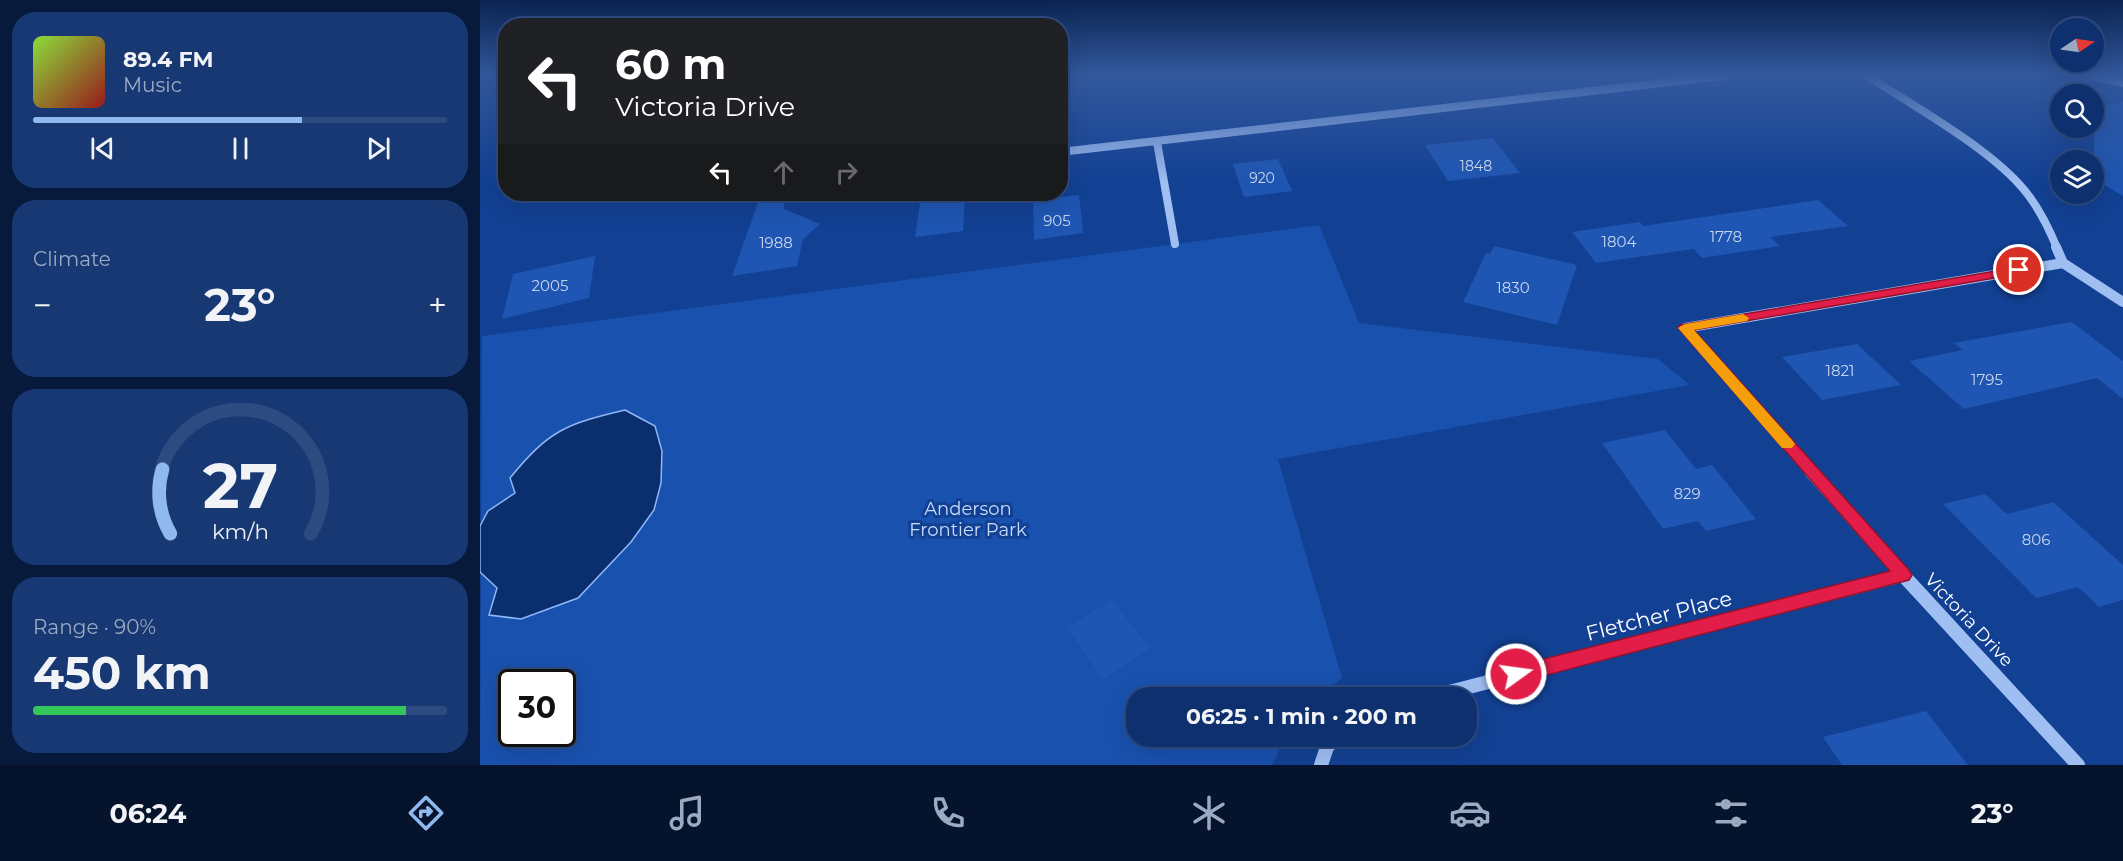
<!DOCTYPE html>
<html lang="en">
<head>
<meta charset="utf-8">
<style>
	body { margin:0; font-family:Montserrat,sans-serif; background:#173873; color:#f1f3f6; height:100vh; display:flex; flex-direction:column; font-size:22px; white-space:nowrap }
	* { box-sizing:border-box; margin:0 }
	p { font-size:20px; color:#9ba9c2 }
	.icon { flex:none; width:33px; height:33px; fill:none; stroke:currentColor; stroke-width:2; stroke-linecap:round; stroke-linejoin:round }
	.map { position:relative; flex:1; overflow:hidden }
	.side { display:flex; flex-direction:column; gap:12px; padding:12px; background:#081a3c; width:480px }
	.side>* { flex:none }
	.banner { position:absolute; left:18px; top:18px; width:570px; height:183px; border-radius:24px; box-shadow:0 6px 24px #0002,0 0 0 2px #2e4b81; background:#202124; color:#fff; overflow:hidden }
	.needle { width:39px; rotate:77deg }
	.buttons { position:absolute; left:1570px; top:18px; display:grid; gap:12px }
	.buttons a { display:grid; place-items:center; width:54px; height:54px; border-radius:50%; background:#0e306e; box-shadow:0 6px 24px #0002,0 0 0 2px #2e4b81; font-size:30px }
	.speed { position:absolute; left:18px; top:669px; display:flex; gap:12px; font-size:30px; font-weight:700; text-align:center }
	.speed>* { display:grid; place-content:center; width:78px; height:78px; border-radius:50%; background:#0e306e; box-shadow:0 6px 24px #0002,0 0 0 2px #2e4b81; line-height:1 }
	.speed .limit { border:3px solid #111; border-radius:9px; background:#fff; color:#111 }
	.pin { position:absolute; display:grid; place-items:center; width:51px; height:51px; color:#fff; margin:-26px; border:3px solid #fff; border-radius:50%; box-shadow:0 2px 6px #0007 }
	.me { position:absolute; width:66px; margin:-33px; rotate:76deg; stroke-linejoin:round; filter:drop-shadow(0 0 4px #0008) }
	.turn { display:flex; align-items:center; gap:21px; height:126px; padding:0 18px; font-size:27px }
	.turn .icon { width:78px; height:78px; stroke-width:2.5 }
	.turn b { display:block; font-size:42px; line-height:51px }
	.lanes { display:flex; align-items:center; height:57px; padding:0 18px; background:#0003; justify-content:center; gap:30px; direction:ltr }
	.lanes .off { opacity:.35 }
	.big { font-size:45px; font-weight:700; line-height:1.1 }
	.side .card { flex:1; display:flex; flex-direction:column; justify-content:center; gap:9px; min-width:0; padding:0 21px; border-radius:24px; background:#173873 }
	.side .dial { align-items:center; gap:0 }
	.dial svg { height:156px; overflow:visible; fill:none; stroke:#2e4b81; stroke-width:7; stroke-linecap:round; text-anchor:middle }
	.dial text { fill:#f1f3f6; stroke:none }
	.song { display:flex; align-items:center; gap:18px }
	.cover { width:72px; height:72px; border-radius:9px; background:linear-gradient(135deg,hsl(90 70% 55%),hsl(0 70% 35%)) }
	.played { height:6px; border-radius:3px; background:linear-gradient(90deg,#90b9f0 65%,#2e4b81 65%) }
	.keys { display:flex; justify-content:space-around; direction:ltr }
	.heat { display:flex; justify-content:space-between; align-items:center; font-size:33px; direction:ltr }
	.charge { height:9px; border-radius:4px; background:linear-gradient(90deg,#34c759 90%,#2e4b81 0) }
	.trip { position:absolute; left:646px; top:687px; width:351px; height:60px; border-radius:24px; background:#0e306e; box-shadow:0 6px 24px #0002,0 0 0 2px #2e4b81; font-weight:700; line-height:60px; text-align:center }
	.tabs { display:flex; height:96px; justify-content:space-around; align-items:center; background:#06132c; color:#9ba9c2 }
	.tabs .icon { width:42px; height:42px }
	.tabs .selected { color:#90b9f0 }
	.tabs b { font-size:27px; color:#f1f3f6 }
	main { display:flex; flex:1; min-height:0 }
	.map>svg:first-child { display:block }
	.green { fill:#1951ae; fill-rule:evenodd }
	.water { fill:#0b2e6f; stroke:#91b8f6; stroke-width:1.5 }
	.building { fill:#1f56b3 }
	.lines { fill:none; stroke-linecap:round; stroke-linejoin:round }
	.minor-far2 { stroke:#9fbff3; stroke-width:8 }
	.minor-far1 { stroke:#9fbff3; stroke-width:10 }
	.minor { stroke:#9fbff3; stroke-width:14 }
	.route { fill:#e11d48; stroke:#92132f; stroke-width:1.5 }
	.slow { fill:#f59e0b }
	.labels { text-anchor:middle; stroke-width:6; stroke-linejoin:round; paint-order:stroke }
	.far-number-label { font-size:14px; fill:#c7d5ec }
	.number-label { font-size:15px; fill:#c7d5ec }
	.park-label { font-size:18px; fill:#c7dbfd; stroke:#124093 }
	.street-label { font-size:18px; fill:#fff; stroke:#124093 }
	.near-street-label { font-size:21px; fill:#fff; stroke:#124093 }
</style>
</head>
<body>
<main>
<section class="side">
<div class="card">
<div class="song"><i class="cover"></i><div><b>89.4 FM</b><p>Music</p></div></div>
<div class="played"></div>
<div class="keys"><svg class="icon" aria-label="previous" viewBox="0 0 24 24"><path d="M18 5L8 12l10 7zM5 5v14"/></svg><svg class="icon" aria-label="pause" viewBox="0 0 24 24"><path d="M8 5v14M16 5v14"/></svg><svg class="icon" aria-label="next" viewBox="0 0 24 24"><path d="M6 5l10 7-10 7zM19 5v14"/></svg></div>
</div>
<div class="card"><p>Climate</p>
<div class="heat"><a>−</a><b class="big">23°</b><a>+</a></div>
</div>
<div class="card dial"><svg viewBox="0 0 100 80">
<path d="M14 69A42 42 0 1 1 86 69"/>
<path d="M14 69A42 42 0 0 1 10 36" stroke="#90b9f0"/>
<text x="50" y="56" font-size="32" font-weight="700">27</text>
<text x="50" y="72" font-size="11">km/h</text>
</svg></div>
<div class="card"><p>Range · 90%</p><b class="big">450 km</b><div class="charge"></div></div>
</section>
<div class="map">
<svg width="1643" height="765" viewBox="0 0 1643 765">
	<rect width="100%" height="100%" fill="#124093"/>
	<!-- green -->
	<path class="green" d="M839 225 879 323 1178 359 1210 385 798 459 862 678 839 697 657 698V736L806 737 792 765H0L2 336ZM32 682H82V734H32Z"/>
	<!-- water -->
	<path class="water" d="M145 410 175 426 182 451 181 483 174 510 151 542 98 598 41 619 9 615 17 588 0 572V526L8 511 35 493 30 478C69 430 86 424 145 410Z"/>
	<!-- building -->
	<path class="building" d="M1643 101V196L1614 179V110Z
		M1013 138 1040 173 968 181 945 145Z
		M798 159 812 191 764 197 753 164Z
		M281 194H304V209L340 224 323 239 317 266 252 276Z
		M599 195 603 233 554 240 553 200Z
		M485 197 483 231 435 237 440 203Z
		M1338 200 1368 226 1290 237 1300 246 1222 258 1214 249 1116 263 1092 232 1160 222 1163 226Z
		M1014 246 1097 265 1077 325 983 302 1006 253 1010 254Z
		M115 256 109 298 22 319 33 274Z
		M1592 322 1643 361V399L1617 378 1484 409 1429 361 1483 350 1473 343Z
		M1377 344 1421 385 1342 400 1302 357Z
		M1185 430 1216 469 1232 465 1276 519 1226 531 1218 521 1183 529 1122 443Z
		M1505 494 1527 514 1573 502 1643 565V600L1619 607 1598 587 1556 598 1463 504Z
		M632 600 670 648 623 679 587 628Z
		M1446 711 1488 765H1362L1343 737Z"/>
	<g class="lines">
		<!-- minor-far2 -->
		<path class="minor-far2" d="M1388 76C1435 107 1502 144 1539 184 1556 202 1568 226 1577 248
			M1613 76 1643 83
			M677 142 695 244
			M580 152 1243 76"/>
		<!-- minor-far1 -->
		<path class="minor-far1" d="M1576 247 1583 263 1643 302
			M1205 328 1332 472
			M1205 328 1583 263"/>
		<!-- minor -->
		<path class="minor" d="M1331 471 1423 575 1598 765
			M946 698 1423 575
			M841 765 847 747 858 736"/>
	</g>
	<!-- sky -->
	<linearGradient id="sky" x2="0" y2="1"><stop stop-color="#0a2351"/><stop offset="0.41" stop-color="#33599e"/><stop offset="1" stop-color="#33599e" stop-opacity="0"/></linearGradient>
	<rect width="1643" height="184" fill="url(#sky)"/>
	<!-- route -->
	<path class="route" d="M1539 267 1545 270 1543 273 1214 330 1429 570 1432 575 1429 580 1036 683 1030 680 1027 674 1030 668 1036 666 1410 571 1200 330 1198 328 1200 325Z"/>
	<!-- slow -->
	<path class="slow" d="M1263 314 1269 318 1267 321 1214 330 1312 440 1315 444 1312 448H1302L1198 328 1205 324Z"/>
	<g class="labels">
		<!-- far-number labels -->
		<g class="far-number-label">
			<text x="996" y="171">1848</text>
			<text x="782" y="183">920</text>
		</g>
		<!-- number labels -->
		<g class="number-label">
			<text x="577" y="226">905</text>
			<text x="1246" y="242">1778</text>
			<text x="1139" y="247">1804</text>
			<text x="296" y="248">1988</text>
			<text x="70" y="291">2005</text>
			<text x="1033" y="293">1830</text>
			<text x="1360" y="376">1821</text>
			<text x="1507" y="385">1795</text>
			<text x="1207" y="499">829</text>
			<text x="1556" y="545">806</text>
		</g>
		<!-- park labels -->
		<g class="park-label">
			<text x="488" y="515">Anderson<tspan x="488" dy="21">Frontier Park</tspan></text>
		</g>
		<!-- street labels -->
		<g class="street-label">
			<text transform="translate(1489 620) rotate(47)" y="6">Victoria Drive</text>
		</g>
		<!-- near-street labels -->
		<g class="near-street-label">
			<text transform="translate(1179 616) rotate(-14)" y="7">Fletcher Place</text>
		</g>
	</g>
</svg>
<div class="buttons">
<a><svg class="needle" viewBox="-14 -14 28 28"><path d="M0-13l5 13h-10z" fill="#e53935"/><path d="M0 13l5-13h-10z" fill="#9ba9c2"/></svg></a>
<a><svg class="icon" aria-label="search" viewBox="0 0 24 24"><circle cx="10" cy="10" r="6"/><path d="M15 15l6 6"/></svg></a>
<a><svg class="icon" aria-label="layers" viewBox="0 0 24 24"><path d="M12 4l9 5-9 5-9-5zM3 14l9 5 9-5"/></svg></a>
</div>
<div class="speed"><div class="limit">30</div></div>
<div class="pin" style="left:1539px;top:270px;background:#d93025"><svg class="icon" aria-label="arrive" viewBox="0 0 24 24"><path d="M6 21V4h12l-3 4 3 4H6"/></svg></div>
<svg class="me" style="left:1036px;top:674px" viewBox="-20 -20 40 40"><circle r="17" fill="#e11d48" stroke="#fff" stroke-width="3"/><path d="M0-11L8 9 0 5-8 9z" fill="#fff"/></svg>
<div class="trip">06:25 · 1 min · 200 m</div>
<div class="banner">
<div class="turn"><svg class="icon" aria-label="left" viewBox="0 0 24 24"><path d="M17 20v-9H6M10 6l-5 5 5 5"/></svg><div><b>60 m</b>Victoria Drive</div></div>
<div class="lanes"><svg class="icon" aria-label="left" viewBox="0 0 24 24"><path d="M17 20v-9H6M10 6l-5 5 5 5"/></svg><svg class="icon off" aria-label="ahead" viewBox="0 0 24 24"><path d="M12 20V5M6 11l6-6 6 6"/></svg><svg class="icon off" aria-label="right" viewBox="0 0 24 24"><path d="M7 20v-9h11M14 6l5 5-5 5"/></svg></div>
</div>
</div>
</main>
<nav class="tabs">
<b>06:24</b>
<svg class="icon selected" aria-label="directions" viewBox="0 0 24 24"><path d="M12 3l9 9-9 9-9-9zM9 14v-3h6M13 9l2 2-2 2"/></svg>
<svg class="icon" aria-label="music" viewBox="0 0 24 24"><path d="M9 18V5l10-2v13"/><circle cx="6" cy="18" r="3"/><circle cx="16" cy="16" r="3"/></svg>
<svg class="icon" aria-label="phone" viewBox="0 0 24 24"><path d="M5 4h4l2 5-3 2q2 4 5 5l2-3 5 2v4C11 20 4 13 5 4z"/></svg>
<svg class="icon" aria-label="climate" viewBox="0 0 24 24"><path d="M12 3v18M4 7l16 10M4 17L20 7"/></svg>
<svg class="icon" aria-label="car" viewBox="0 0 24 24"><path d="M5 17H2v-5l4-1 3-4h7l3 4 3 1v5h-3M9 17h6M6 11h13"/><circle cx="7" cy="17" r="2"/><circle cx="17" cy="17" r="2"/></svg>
<svg class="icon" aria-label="filters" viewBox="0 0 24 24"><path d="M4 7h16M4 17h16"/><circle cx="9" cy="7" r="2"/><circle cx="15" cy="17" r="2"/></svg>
<b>23°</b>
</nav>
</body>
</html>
